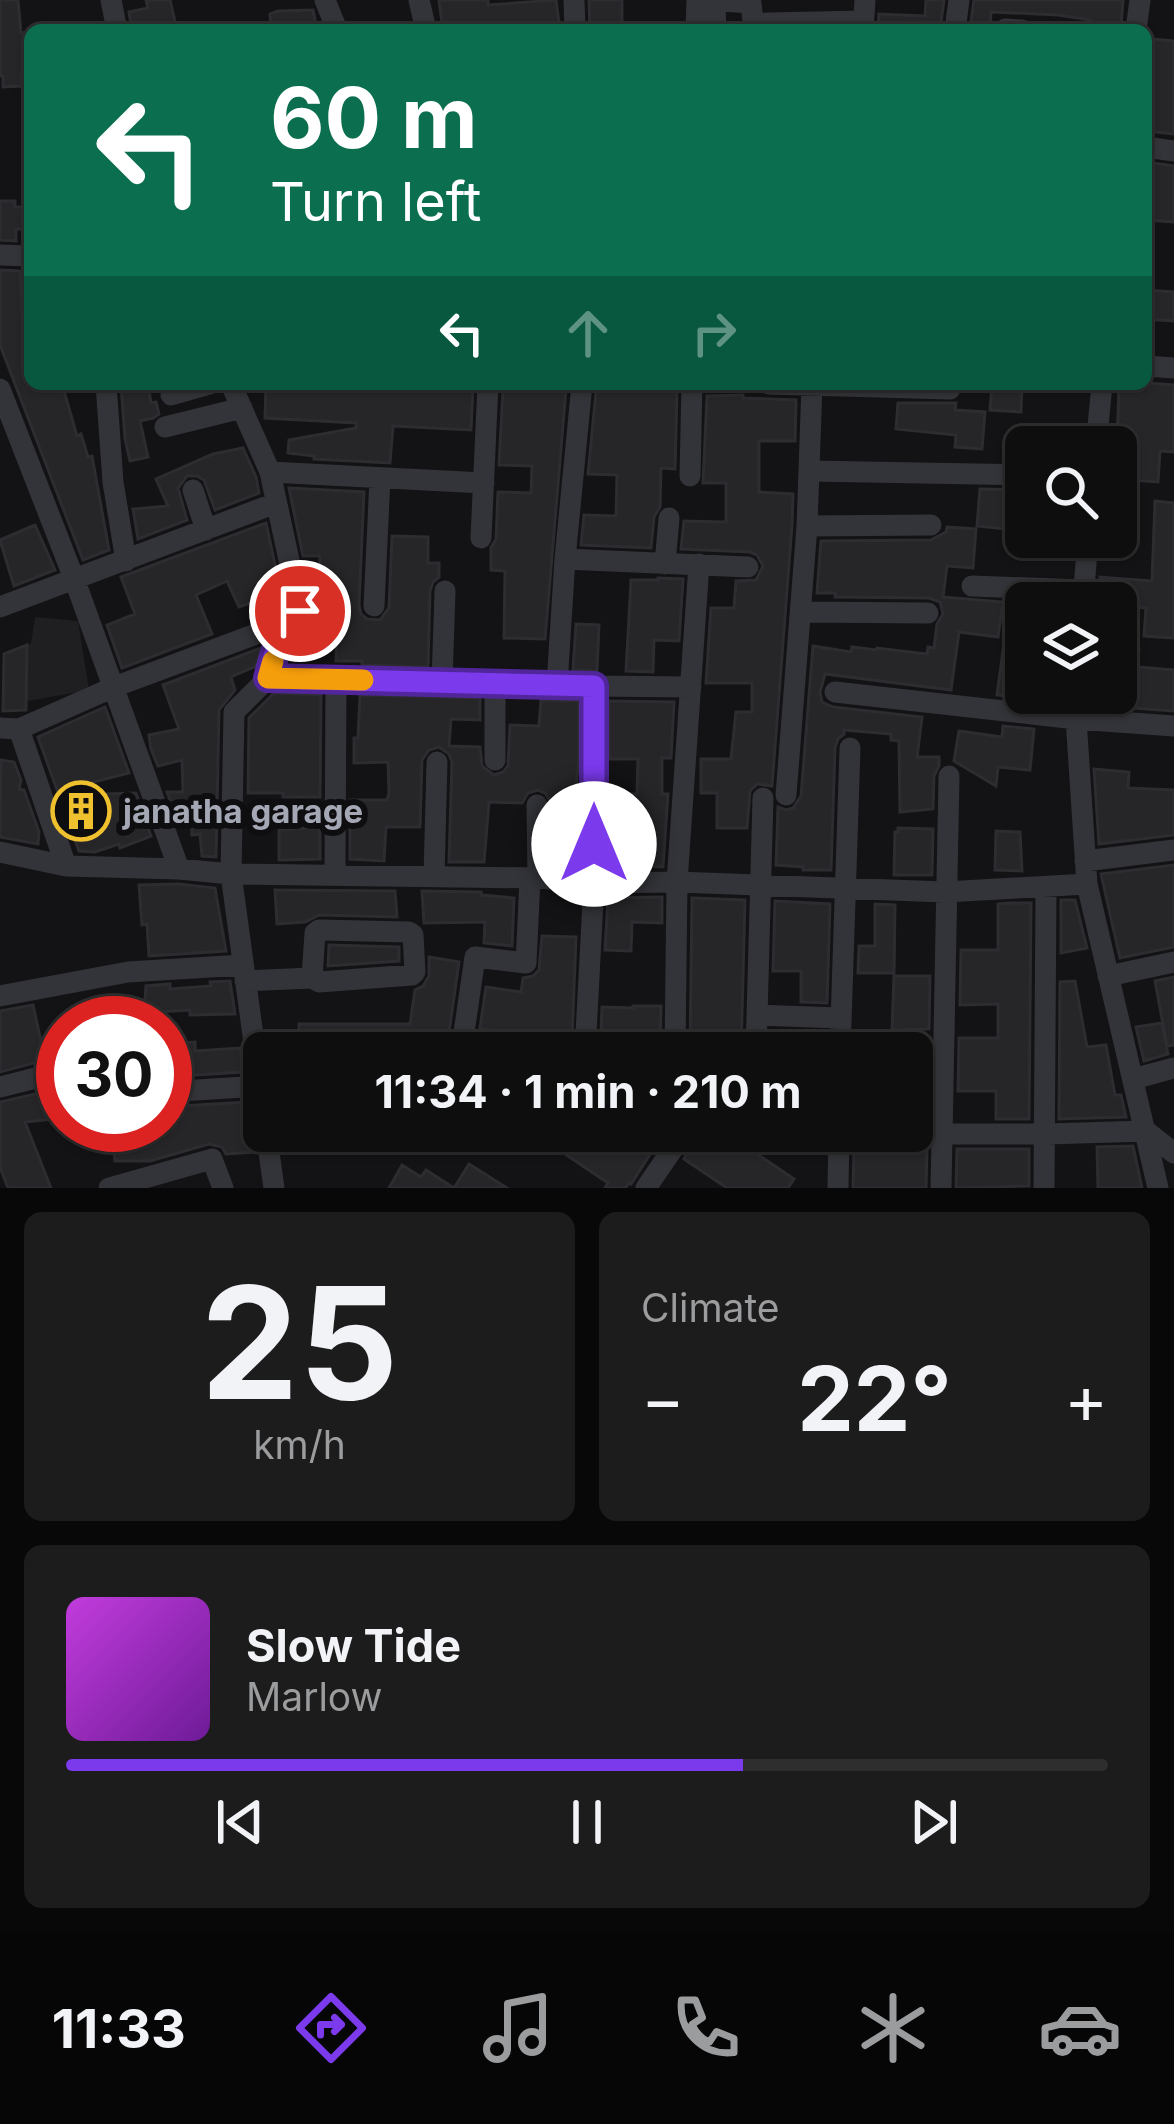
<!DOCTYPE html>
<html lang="en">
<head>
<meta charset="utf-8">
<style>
	body { margin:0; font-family:Inter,sans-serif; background:#1c1c1d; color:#f1f3f6; height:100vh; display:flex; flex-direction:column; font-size:45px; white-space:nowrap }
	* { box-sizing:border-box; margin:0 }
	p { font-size:39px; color:#9b9c9e }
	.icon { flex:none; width:66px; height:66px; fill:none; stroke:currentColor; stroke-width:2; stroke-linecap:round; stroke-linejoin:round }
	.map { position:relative; height:1188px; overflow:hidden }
	.side { display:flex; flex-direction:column; gap:24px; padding:24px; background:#080808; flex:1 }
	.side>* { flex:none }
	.guide { position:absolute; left:24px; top:24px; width:1128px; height:366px; border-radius:18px; box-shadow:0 3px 9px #0004,0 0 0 3px #2e2e2f; background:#0b6e4f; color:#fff; overflow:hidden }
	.buttons { position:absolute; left:1005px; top:426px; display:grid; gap:24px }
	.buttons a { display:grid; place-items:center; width:132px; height:132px; border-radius:18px; background:#0e0e0f; box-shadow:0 3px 9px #0004,0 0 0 3px #2e2e2f; font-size:60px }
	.speed { position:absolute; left:36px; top:996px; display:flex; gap:24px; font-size:60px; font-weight:700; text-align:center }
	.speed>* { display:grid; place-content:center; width:156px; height:156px; border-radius:50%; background:#0e0e0f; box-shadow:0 3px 9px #0004,0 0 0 3px #2e2e2f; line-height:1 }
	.speed .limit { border:18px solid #d22; background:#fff; color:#111 }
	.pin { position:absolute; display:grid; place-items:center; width:102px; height:102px; color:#fff; margin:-51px; border:6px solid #fff; border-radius:50%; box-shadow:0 3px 12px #0007 }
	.me { position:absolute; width:132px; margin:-66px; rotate:0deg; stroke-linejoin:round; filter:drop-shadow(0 0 9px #0008) }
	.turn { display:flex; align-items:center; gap:42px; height:252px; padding:0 48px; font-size:54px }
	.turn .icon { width:156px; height:156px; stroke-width:2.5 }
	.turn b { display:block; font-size:84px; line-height:102px }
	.lanes { display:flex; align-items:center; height:114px; padding:0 48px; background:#0003; justify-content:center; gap:60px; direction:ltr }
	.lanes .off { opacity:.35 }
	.big { font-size:90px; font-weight:700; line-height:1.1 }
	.side .tile { flex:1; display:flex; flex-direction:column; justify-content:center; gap:18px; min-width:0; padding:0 42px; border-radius:18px; background:#1c1c1d }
	.side .dial { align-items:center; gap:0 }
	.dial b { font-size:156px; line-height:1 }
	.song { display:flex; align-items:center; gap:36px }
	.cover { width:144px; height:144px; border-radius:18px; background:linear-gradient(135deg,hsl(290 70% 55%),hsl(280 70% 35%)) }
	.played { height:12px; border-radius:6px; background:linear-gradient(90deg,#7c3aed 65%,#2e2e2f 65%) }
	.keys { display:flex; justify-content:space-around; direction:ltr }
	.heat { display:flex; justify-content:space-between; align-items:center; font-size:66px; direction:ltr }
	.side .tiles { flex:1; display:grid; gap:24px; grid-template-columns:1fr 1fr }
	.tile:last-child { grid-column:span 2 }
	.trip { position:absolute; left:243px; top:1032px; width:690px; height:120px; border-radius:18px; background:#0e0e0f; box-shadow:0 3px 9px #0004,0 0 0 3px #2e2e2f; font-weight:700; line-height:120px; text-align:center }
	.menu { display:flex; height:192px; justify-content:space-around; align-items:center; background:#060606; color:#9b9c9e }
	.menu .icon { width:84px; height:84px }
	.menu .selected { color:#7c3aed }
	.menu b { font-size:54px; color:#f1f3f6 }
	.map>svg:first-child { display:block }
	.built { fill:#1f1e21 }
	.building { fill:#262528; stroke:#2d2c30; stroke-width:3 }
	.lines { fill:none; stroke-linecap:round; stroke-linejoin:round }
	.street { stroke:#333439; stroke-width:21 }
	.route-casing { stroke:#51269a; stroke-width:30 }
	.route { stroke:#7c3aed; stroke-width:21 }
	.slow { stroke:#f59e0b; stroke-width:21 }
	.labels { text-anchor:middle; stroke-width:12; stroke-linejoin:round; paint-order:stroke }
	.poi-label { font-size:33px; font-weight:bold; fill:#a4a7b4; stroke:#0e0d0f; text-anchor:start }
</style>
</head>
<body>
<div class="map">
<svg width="1174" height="1188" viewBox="0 0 1174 1188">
	<rect width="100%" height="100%" fill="#131214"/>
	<!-- built -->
	<path class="built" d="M35 617 78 621 89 690 17 703 14 659 31 643Z"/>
	<!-- building -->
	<path class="building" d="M0 0H18L21 33 27 32 30 73 21 74 22 86 3 87V76H0Z
		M146 0H170L177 30H132L129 12 148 8Z
		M439 0H488V5L556 0 560 30H443Z
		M589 0H622V30H590Z
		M926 0H944L940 30H878L879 14 925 16Z
		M974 0H1123L1121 26 1089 24 1090 20 1058 15 991 12 990 30H970Z
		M313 10 317 30H271L270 14 278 11Z
		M1152 39 1174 41V134L1146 131Z
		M1146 162 1174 166V222L1146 220Z
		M0 201H15V207H30V229H16V241L0 240Z
		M0 270 20 271 22 316 30 315V384H62L77 436 81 434 88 457 92 456 109 550 83 560 0 345Z
		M1146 290 1174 292V321L1146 319Z
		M1148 383 1174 385V452L1160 451 1158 482 1116 479 1119 384Z
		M148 384 151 403 156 402 159 414 153 418 140 421 148 457 130 461 125 439 121 385Z
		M266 384H343L373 388 374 384H380L391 385V388L448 391 449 385 473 387 471 430 393 426 390 463 314 459V456L288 453 289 440 356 428V423L265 418Z
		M992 384H1022L1021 412 990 410Z
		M555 388 566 389 545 639 504 638 505 571 491 570V548L496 539 498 492 531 493 532 466 499 465 503 389 555 390Z
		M640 389 677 391 675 469 661 468 660 507 654 517 651 548 581 545 584 515 616 516 617 475 588 474 596 392Z
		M743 395V398L796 400 795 441H759V492L793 494 792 525 772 786 757 784 750 791 747 828H717V793H701V759H731L736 712H752V683H706L711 608H734L736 581 756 580 763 566 757 555 750 552 681 549 684 521 726 522V483H703L707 396Z
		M898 403H956L955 410 985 412 982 449 955 447 956 435 896 429Z
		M243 448 256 477 259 493 215 510 204 480 197 476H187L178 488 187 520 138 539 133 509 168 506 156 479 213 454Z
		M289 488 364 492 359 605 361 614 367 619 380 620 389 608 392 536 428 537V563H439V577L433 582 430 591 428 667 362 665V661H336L337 623 316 625 310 586 319 585 320 556H303Z
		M980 489 1026 490V531L977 526Z
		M1155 501 1174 503V638L1144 636 1146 608 1098 603 1100 577 1152 581Z
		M266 523 281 592 239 607 227 581 196 595 212 634 122 668 107 625 135 614 121 577Z
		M35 525 55 570 14 586 0 540Z
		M947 527 976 529 973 568 947 566 943 597 1003 602 998 637 959 632 951 690 825 674 820 692 822 702 833 707 922 717 917 757H939V766L934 776 933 809 900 812 899 741 891 740V734L844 730V734L838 739 835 748 831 870H803V867L776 865 778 807 786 810 793 808 801 796 813 646 851 652 852 647 876 650 877 648 927 654 928 647 934 648 937 624 943 614 940 602 929 598 835 597V593H817L821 541 931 540 946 532Z
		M658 578 683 579 679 641 654 640 653 672 626 671 631 580H658Z
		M576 624 599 625 597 671 573 670Z
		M1004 643 1026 646V698L997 695Z
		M27 645 26 710 3 711 4 654Z
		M261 648 256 666 231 677 235 690 219 710 216 857 202 856 200 834 192 835 191 818 177 819 167 792H183L182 760 158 766 151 749 149 735 179 729 163 685Z
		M1116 648 1139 649 1137 667 1174 670V711L1092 705 1093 693H1116Z
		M274 693 321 695 320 797H283V793H248L249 718Z
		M360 695 480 698V720L451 719 449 746 480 747 482 766 494 775 503 772 508 766 510 725 539 726 541 700 579 701V758L576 788H579V867L553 864 552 804 545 793 538 790 528 793 522 803 489 802 484 862H449L452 762 449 754 439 747 429 750 422 760 420 827H386L384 861 350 859V800H387L389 793 388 762 354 763V738H358Z
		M609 701 674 702 671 758H662V794H668L663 867 609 864V793L637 794 638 759H609Z
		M105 707 129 773 70 788 71 795 136 793 151 836 120 848 119 844 95 852 79 851 38 737Z
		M1003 726 1034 729 1030 770 998 767 996 786 954 761 959 731 1002 737Z
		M1 760 14 762 21 780 19 789 24 790 39 832 38 844 0 837Z
		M1094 769 1129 772 1128 788 1174 790V835L1099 844Z
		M305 828H320V859L279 860V830Z
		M898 828 933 829 932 875H894L895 832H898Z
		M996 831 1020 832 1022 871 995 870Z
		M1174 865V947L1120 958 1101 874Z
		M178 884 215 888 226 951 149 956 147 924 142 925 139 885Z
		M275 890 395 891 397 917 319 915 305 922 277 924Z
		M422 891 481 892 482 895 514 898 512 946 484 943 485 922 424 923Z
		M662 897V923L632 922 631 951 605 950 608 898Z
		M692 898 745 900 741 1053 690 1052Z
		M1061 900H1075L1087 948 1061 953Z
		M775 901 830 904 827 1003 801 1002V971H773Z
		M1009 903H1031L1029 1119H996V1091H958L959 1038H998V1004L960 1005 961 950H998V904Z
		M875 904 895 905 894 973H858L859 946H875Z
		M542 936 576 937 572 1038 558 1036 557 1042 480 1028 486 987 521 992 523 978 533 976 539 970Z
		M329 945 399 947V961L328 966Z
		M429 957 459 962 446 1053H299V1024H410L415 990 423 986 429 976Z
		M894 976H930L929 1029 892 1030Z
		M1174 977V1045L1167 1046 1155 981Z
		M230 981 235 1014 190 1015V1010L144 1013 146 986 170 984V989L211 986 210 982Z
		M1075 981 1087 1047 1106 1045 1115 1095H1121L1126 1117 1059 1119 1060 982Z
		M33 1005 45 1060 0 1072V1011Z
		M633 1006H661L660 1053H596L601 1034 602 1007 633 1008Z
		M1162 1023 1168 1054 1144 1061 1136 1027Z
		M195 1042V1051L240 1048 243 1072 165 1077V1044Z
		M912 1063H928L927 1119H912Z
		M61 1088 63 1118 25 1122 51 1188H8L0 1167V1102Z
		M246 1102 249 1136 251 1135 254 1152 226 1154 222 1147 209 1144 150 1161H115L112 1125H166L165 1107Z
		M531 1131H665L631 1184 629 1183 625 1188H605L608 1183Z
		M700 1131H723L794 1179 788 1188H727L684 1159Z
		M1133 1146 1142 1188H1098L1097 1147Z
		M854 1149H927L926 1188H853Z
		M957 1149H1029V1186L956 1188Z
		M469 1164 507 1188H389L402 1165 421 1177 426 1170 454 1188Z"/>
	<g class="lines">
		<!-- street -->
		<path class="street" d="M111 0 117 30
			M325 0 337 30
			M419 0 426 30
			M574 0 575 30
			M767 23 863 21
			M1005 29 1022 30
			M696 30 697 0
			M716 30 715 7 721 1 751 3 754 30
			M863 30 865 0
			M955 30 959 0
			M1136 30 1140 0
			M1146 147 1174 151
			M0 255 30 256
			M1146 366 1174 368
			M106 384 113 482 126 561
			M231 384 270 472 300 611 283 624 268 678 234 712 231 874 264 1116
			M769 384 950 389
			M0 389 75 581 179 869
			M171 395 210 384
			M165 427 242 408
			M1096 447 1102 384
			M810 471 1026 475
			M270 472 484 483
			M690 476 692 384
			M193 490 206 530
			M807 526 931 525
			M481 538 488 384
			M565 559 748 567
			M665 564 669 518
			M972 586 1084 590
			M1083 602 1088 537
			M374 606 380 478
			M0 607 276 503
			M801 612 928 613
			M268 678 594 686V883L586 1033
			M442 682 445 591
			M557 685 565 559 582 384
			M594 686 691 687
			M835 692 1076 719 1174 726
			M1078 693 1076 719 1087 884 1158 1188
			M0 728 19 729 114 687 283 624
			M19 729 66 866
			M495 760V683
			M786 795 807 526 812 385
			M537 805 538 878
			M0 852 66 866 179 869 231 874 538 878 594 883 677 882 945 892 1087 884
			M1085 861 1174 850
			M335 873 336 680
			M434 876 437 762
			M1108 976 1174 962
			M245 981 312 978 319 982 412 975 415 972 413 935 409 932 319 930 315 933 312 978
			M0 996 128 972 243 965
			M757 1015 840 1018
			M463 1040 541 1053
			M461 1053 475 957 526 963 530 879
			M675 1053 677 882 699 564
			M756 1053 763 798
			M840 1053 850 748
			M1133 1079 1174 1068
			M0 1087 63 1071
			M165 1092 260 1086
			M266 1131 274 1188
			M468 1131 494 1135
			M839 1134H1046L1146 1131 1174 1153
			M109 1188 212 1159 223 1188
			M646 1188 685 1131
			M838 1188 839 1131
			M941 1188 949 776
			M1044 1188 1046 888"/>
	</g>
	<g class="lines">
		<!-- route casing -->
		<g class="route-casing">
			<path id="route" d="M300 611 283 624 268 678 594 686V844"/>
		</g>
		<!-- route -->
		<use href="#route" class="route"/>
		<!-- slow -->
		<path class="slow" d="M273 661 268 678 363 680"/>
	</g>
	<!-- icons -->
	<defs>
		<g id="building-ring" transform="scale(3)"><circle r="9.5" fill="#0e0d0f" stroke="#efc12f" stroke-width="1.5"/><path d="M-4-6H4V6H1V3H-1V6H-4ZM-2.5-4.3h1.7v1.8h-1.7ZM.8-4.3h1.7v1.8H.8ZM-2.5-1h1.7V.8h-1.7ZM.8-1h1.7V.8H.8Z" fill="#efc12f"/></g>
	</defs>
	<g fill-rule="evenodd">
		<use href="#building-ring" x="81" y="811"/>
	</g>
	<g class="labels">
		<!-- poi labels -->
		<g class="poi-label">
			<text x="123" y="823">janatha garage</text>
		</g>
	</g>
</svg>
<div class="buttons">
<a><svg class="icon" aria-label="search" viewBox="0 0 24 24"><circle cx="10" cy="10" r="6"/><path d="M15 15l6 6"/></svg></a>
<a><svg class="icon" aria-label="layers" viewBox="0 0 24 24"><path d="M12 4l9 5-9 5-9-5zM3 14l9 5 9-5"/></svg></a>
</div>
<div class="speed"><div class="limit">30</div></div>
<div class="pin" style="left:300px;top:611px;background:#d93025"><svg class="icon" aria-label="arrive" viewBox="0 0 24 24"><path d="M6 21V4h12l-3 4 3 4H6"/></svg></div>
<svg class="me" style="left:594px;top:844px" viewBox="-20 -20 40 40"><circle r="19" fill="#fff"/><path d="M0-13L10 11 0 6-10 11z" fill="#7c3aed"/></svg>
<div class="trip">11:34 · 1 min · 210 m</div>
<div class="guide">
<div class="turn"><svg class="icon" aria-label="left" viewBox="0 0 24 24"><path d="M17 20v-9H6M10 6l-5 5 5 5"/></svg><div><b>60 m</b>Turn left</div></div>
<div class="lanes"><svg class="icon" aria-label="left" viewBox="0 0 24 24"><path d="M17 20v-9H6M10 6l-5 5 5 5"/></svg><svg class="icon off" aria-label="ahead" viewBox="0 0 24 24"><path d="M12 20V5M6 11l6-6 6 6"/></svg><svg class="icon off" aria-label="right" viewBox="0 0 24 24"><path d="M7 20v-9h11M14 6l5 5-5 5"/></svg></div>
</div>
</div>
<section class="side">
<div class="tiles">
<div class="tile dial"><b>25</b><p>km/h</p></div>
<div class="tile"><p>Climate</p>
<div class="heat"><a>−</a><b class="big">22°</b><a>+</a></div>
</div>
<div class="tile">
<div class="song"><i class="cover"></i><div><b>Slow Tide</b><p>Marlow</p></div></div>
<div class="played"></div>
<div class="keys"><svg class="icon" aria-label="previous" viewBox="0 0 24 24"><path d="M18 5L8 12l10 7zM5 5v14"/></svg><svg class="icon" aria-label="pause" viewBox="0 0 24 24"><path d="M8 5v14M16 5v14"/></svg><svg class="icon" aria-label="next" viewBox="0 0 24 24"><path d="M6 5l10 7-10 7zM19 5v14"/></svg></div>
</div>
</div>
</section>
<nav class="menu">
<b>11:33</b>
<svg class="icon selected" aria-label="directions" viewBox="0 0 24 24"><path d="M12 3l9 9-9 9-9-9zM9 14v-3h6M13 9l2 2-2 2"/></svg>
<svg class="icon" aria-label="music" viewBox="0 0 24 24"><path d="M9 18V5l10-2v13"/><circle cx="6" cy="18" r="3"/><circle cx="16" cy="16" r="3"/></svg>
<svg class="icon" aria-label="phone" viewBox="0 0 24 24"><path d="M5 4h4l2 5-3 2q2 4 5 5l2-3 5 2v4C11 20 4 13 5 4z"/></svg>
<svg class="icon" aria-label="climate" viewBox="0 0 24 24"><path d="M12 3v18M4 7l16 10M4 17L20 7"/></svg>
<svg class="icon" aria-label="car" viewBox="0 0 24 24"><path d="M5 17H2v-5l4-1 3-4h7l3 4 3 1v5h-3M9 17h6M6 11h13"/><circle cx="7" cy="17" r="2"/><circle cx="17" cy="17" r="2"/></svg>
</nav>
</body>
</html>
